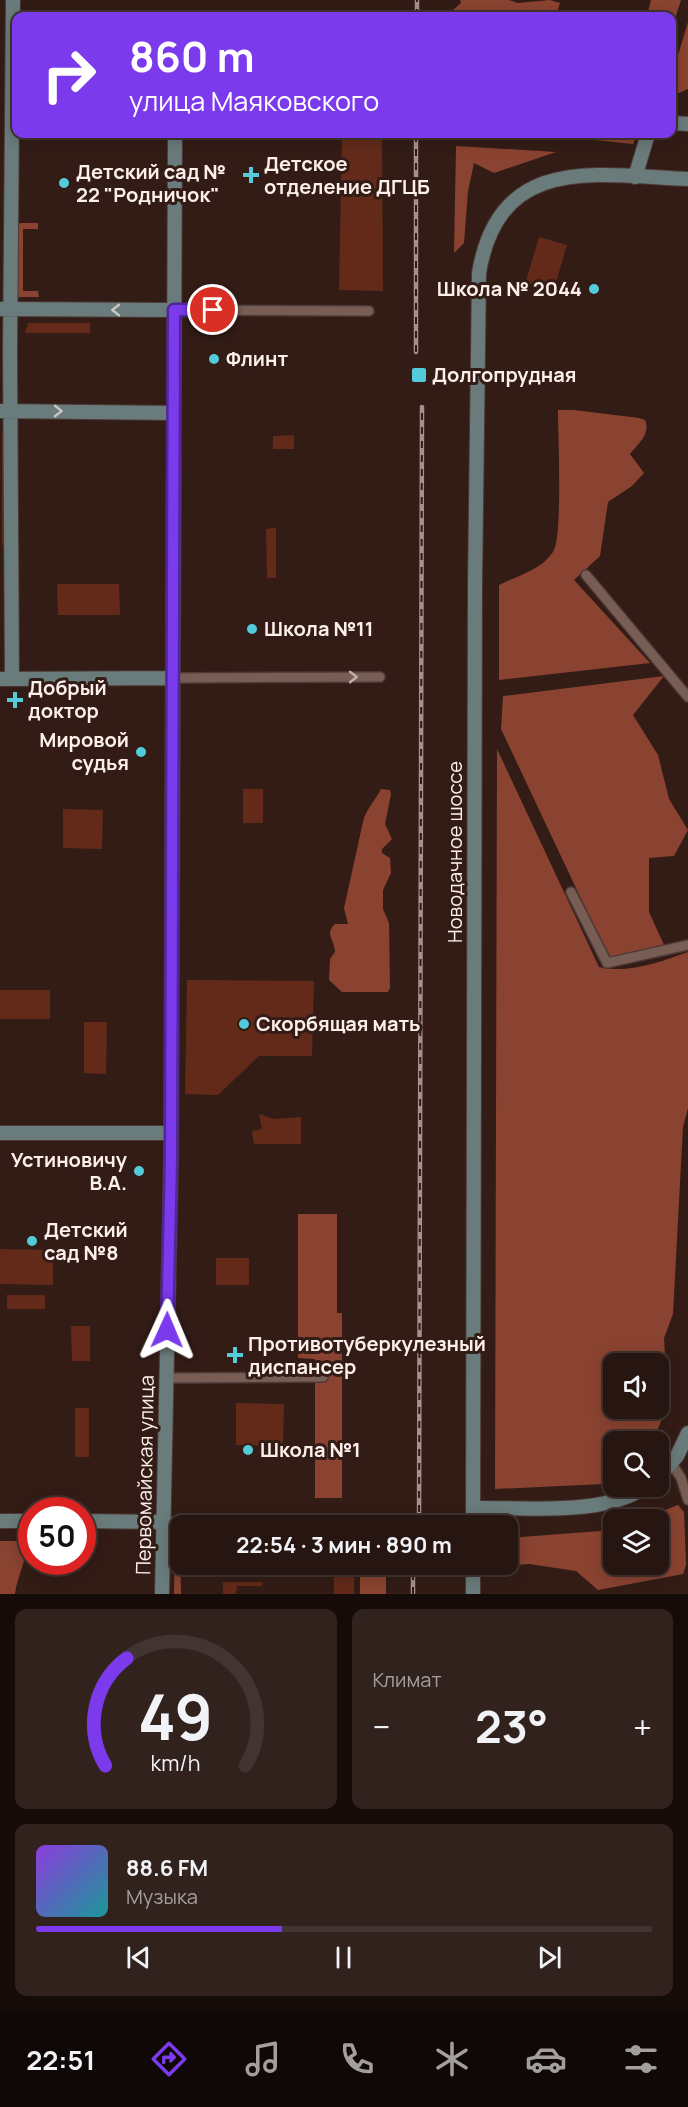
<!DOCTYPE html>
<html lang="ru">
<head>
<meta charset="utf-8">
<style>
	body { margin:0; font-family:Manrope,sans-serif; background:#32221e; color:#f1f3f6; height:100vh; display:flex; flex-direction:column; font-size:22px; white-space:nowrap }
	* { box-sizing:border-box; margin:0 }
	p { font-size:20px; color:#a49f9f }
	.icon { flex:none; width:33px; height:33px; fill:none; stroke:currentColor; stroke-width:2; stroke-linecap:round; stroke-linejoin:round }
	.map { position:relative; height:1594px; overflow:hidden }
	.sheet { display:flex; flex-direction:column; gap:15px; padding:15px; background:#150c09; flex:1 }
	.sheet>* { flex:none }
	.guide { position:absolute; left:12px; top:12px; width:664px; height:126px; border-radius:12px; box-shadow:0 3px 15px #0003,0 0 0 2px #423430; background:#7c3aed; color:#fff; overflow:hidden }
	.buttons { position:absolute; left:603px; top:1353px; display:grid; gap:12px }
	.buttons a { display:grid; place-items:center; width:66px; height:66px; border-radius:12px; background:#261510; box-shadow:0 3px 15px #0003,0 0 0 2px #423430; font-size:30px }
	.speed { position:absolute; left:18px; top:1497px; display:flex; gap:12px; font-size:30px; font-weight:700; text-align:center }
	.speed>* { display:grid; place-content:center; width:78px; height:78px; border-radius:50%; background:#261510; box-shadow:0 3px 15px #0003,0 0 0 2px #423430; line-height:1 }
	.speed .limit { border:9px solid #d22; background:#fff; color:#111 }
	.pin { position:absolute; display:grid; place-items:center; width:51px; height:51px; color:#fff; margin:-26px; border:3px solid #fff; border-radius:50%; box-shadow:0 2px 6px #0007 }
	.me { position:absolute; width:66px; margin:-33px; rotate:1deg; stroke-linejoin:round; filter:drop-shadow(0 0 4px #0008) }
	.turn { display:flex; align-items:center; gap:21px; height:126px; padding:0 18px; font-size:27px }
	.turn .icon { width:78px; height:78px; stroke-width:2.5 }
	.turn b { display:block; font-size:42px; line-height:51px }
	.big { font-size:45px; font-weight:700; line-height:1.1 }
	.sheet .widget { flex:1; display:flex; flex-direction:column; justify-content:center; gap:9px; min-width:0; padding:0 21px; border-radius:12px; background:#32221e }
	.sheet .dial { align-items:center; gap:0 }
	.dial svg { height:156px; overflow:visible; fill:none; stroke:#423430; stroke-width:7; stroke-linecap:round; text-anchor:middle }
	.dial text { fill:#f1f3f6; stroke:none }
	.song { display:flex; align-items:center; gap:18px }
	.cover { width:72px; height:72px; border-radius:9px; background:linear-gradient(135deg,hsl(270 70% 55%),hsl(180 70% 35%)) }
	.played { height:6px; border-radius:3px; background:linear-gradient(90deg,#7c3aed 40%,#423430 40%) }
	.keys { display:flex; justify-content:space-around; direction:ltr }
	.heat { display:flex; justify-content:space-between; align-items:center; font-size:33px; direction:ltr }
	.sheet .tiles { flex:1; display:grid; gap:15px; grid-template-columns:1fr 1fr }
	.widget:last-child { grid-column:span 2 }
	.trip { position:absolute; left:170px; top:1515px; width:348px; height:60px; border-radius:12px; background:#261510; box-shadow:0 3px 15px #0003,0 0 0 2px #423430; font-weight:700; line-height:60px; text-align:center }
	.tab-bar { display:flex; height:96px; justify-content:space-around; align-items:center; background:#0f0806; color:#a49f9f }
	.tab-bar .icon { width:42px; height:42px }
	.tab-bar .selected { color:#7c3aed }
	.tab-bar b { font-size:27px; color:#f1f3f6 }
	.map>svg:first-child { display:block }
	.green { fill:#632a1a }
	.forest { fill:#8a4330; fill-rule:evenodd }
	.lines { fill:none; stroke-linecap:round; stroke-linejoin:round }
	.street-casing { stroke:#4c3936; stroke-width:12 }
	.secondary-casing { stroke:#4c3936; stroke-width:16 }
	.street { stroke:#785d55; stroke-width:9 }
	.secondary { stroke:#697b7a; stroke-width:14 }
	.rail-casing { stroke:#a3918d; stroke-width:4.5 }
	.rail { stroke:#331c16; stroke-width:2; stroke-dasharray:7; stroke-linecap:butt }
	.oneway { stroke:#c9c7c4 }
	.oneway2 { stroke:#c1aea8 }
	.route-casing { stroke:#51269a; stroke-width:15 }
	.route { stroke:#7c3aed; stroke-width:10 }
	.poi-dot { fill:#53cbdb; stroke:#331c16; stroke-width:2 }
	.labels { text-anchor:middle; stroke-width:6; stroke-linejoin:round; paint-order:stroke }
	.poi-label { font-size:20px; font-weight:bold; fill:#fdf0ec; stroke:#331c16; text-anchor:start }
	.street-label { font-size:20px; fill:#fdf0ec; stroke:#331c16 }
</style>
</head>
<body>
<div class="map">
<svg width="688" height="1594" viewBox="0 0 688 1594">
	<rect width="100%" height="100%" fill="#331c16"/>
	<!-- green -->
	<path class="green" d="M342 134H382L383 291 339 290Z
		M539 237 567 245 553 292 525 284Z
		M28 323H90V333H25Z
		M2 433H6L5 543 2 546Z
		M294 435V449H273V436Z
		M276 528V578H267L266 529Z
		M57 584H119L120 615H58Z
		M243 789H263V823H243Z
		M63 809 103 810 102 849 63 848Z
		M187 980 314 981 312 1056H259L218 1095 185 1094Z
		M0 990H50V1019H0Z
		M84 1022H107L106 1074 84 1073Z
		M259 1114 274 1119 301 1117V1144H254L252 1131 262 1129Z
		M0 1249 53 1250V1285L0 1284Z
		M216 1258H249V1285H216Z
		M7 1295H45V1309H7Z
		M71 1326H90V1361H72Z
		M236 1403 284 1404 283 1446 236 1445Z
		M75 1408H89V1457H75Z
		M334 1565H354V1594H334Z
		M223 1582H263L262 1586H237L236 1594H223Z"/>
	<!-- forest -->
	<path class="forest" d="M460 0H509L518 3 550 0 560 3 556 16H452L453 10 461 3Z
		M651 0H681L672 28V16H647Z
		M688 22V89L672 96V75Z
		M597 134H637L633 144 595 140Z
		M456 146 556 152 494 173 474 163 468 191 464 243 454 253Z
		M21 223H38V229H23V291H38L39 297H15L17 224Z
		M558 410H574L639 418 645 420C651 434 638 444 630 454L644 473 632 486 608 502 600 556 574 580 650 663 499 680V585C517 576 541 570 553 552 563 538 558 434 558 410Z
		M664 676 633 715 658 755 669 799 688 830 674 856 649 858V912L664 945 609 958 501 729 503 696Z
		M497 749 599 967C628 974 660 962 688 952V1108L683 1127 673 1314 664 1338 668 1404 653 1441 614 1442 613 1479 603 1484 495 1489ZM614 1364H658V1408H614Z
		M381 789 390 790 391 794 385 824 392 839 382 849V853L390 858 391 873 383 890V909L389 923 390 988 388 992H342L329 980 330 959 335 952C335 941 324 934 335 924H348L344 908 363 822C366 809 375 801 381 789Z
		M298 1214H337V1313H342V1498H315V1359L298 1358Z
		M678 1505 684 1512 686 1565 683 1574 598 1590 576 1571 529 1564 491 1567V1565L507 1564V1538L613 1530 614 1564H658V1520L642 1519Z
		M316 1514H386V1525H316Z
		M175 1533H180L181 1594H174Z
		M0 1541H26C28 1560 17 1575 15 1594H0Z
		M360 1565H386V1594H360Z"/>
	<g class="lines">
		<!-- street casing -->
		<g class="street-casing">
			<path id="street" d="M174 310 369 311
				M586 575 688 697
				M173 678 380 677
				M571 892 607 963 688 945
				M166 1378 323 1377
				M672 1464 681 1478 688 1500
				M163 1522 274 1523"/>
		</g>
		<!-- secondary casing -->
		<g class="secondary-casing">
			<path id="secondary" d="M672 123 688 124
				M635 177 648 134
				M0 309 174 310
				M0 411 174 413
				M0 679 173 678
				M12 679 10 351 13 0
				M0 1133H171
				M658 1478 677 1456 688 1433
				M473 1508C526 1507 603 1517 647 1486
				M0 1521H32
				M82 1521 163 1522
				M473 1526 475 585 479 273C499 153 597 175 688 179
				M162 1594 171 1160 175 134
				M473 1594V1564"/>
		</g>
		<!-- street -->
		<use href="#street" class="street"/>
		<!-- secondary -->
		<use href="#secondary" class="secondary"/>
		<!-- rail casing -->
		<g class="rail-casing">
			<path id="rail" d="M417 16V0
				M416 352V134
				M419 1526 422 407
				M413 1594V1564"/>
		</g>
		<!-- rail -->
		<use href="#rail" class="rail"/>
	</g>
	<!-- one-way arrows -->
	<defs><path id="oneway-chevron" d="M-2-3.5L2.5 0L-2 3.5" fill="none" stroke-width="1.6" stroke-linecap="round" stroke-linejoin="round" transform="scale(1.5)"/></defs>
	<g class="oneway">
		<use href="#oneway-chevron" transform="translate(116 310) rotate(180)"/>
		<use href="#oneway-chevron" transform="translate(58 411) rotate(1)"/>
	</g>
	<use class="oneway2" href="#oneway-chevron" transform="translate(353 677)"/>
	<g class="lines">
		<!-- route casing -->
		<g class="route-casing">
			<path id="route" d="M167 1330 171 1160 174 310H213"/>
		</g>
		<!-- route -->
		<use href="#route" class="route"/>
	</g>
	<!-- markers -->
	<g class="poi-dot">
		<path d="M248 166h6v6h6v6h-6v6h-6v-6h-6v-6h6z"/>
		<circle cx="64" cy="183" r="6"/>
		<circle cx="594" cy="289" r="6"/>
		<circle cx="214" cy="359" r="6"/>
		<rect x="411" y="367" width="16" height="16" rx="3"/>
		<circle cx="252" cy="629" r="6"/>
		<path d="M12 691h6v6h6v6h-6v6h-6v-6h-6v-6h6z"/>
		<circle cx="141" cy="752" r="6"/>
		<circle cx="244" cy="1024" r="6"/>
		<circle cx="139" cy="1171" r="6"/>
		<circle cx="32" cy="1241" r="6"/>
		<path d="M232 1346h6v6h6v6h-6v6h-6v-6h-6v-6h6z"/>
		<circle cx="248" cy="1450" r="6"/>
	</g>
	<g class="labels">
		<!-- poi labels -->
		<g class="poi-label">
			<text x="264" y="171">Детское<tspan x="264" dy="23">отделение ДГЦБ</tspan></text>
			<text x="76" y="179">Детский сад №<tspan x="76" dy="23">22 "Родничок"</tspan></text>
			<text x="582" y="296" text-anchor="end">Школа № 2044</text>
			<text x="226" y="366">Флинт</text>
			<text x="432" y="382">Долгопрудная</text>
			<text x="264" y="636">Школа №11</text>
			<text x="28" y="695">Добрый<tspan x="28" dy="23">доктор</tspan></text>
			<text x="129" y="747" text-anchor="end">Мировой<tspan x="129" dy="23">судья</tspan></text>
			<text x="256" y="1031">Скорбящая мать</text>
			<text x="127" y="1167" text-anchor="end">Устиновичу<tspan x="127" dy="23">В.А.</tspan></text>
			<text x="44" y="1237">Детский<tspan x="44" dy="23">сад №8</tspan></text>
			<text x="248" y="1351">Противотуберкулезный<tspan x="248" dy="23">диспансер</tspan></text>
			<text x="260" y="1457">Школа №1</text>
		</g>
		<!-- street labels -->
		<g class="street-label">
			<text transform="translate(455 852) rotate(-90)" y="7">Новодачное шоссе</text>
			<text transform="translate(145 1475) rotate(-89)" y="7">Первомайская улица</text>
		</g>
	</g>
</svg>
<div class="buttons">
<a><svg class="icon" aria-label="sound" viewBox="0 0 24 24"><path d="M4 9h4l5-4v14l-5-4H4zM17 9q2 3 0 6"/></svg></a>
<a><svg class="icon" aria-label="search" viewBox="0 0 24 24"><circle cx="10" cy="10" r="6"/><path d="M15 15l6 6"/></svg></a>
<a><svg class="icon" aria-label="layers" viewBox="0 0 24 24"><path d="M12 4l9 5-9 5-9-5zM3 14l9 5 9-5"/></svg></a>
</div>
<div class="speed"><div class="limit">50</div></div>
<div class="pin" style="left:213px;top:310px;background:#d93025"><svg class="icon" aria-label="arrive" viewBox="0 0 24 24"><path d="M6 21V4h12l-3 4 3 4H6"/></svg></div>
<svg class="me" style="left:167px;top:1330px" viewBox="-20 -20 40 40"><path d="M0-17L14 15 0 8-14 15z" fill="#7c3aed" stroke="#fff" stroke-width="4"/></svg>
<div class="trip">22:54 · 3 мин · 890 m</div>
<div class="guide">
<div class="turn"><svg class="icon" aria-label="right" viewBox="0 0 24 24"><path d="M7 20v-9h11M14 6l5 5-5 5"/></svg><div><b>860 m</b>улица Маяковского</div></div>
</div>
</div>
<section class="sheet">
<div class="tiles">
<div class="widget dial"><svg viewBox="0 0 100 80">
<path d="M14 69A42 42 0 1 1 86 69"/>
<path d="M14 69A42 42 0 0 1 25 14" stroke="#7c3aed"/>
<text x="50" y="56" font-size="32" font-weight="700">49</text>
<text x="50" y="72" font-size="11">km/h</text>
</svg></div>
<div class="widget"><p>Климат</p>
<div class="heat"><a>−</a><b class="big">23°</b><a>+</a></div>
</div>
<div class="widget">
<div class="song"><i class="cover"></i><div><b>88.6 FM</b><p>Музыка</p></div></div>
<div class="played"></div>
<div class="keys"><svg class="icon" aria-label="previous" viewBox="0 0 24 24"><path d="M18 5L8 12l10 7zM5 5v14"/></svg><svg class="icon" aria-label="pause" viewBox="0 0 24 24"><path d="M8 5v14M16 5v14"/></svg><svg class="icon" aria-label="next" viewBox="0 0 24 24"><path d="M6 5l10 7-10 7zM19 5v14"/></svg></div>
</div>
</div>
</section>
<nav class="tab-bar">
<b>22:51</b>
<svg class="icon selected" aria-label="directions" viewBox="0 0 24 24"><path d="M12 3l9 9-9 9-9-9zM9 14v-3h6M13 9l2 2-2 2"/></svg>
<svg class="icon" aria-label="music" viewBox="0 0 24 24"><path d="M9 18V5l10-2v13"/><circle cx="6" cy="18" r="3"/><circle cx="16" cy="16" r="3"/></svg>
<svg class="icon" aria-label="phone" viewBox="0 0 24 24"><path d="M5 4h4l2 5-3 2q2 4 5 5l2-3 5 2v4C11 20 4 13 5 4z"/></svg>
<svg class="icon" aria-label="climate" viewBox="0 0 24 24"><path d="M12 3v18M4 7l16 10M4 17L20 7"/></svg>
<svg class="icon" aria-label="car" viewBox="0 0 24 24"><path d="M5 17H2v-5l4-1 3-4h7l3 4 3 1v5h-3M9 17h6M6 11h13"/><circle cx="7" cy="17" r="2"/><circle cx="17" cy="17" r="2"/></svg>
<svg class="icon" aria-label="filters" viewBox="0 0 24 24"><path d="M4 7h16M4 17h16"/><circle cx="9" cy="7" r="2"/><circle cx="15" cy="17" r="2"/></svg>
</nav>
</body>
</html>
